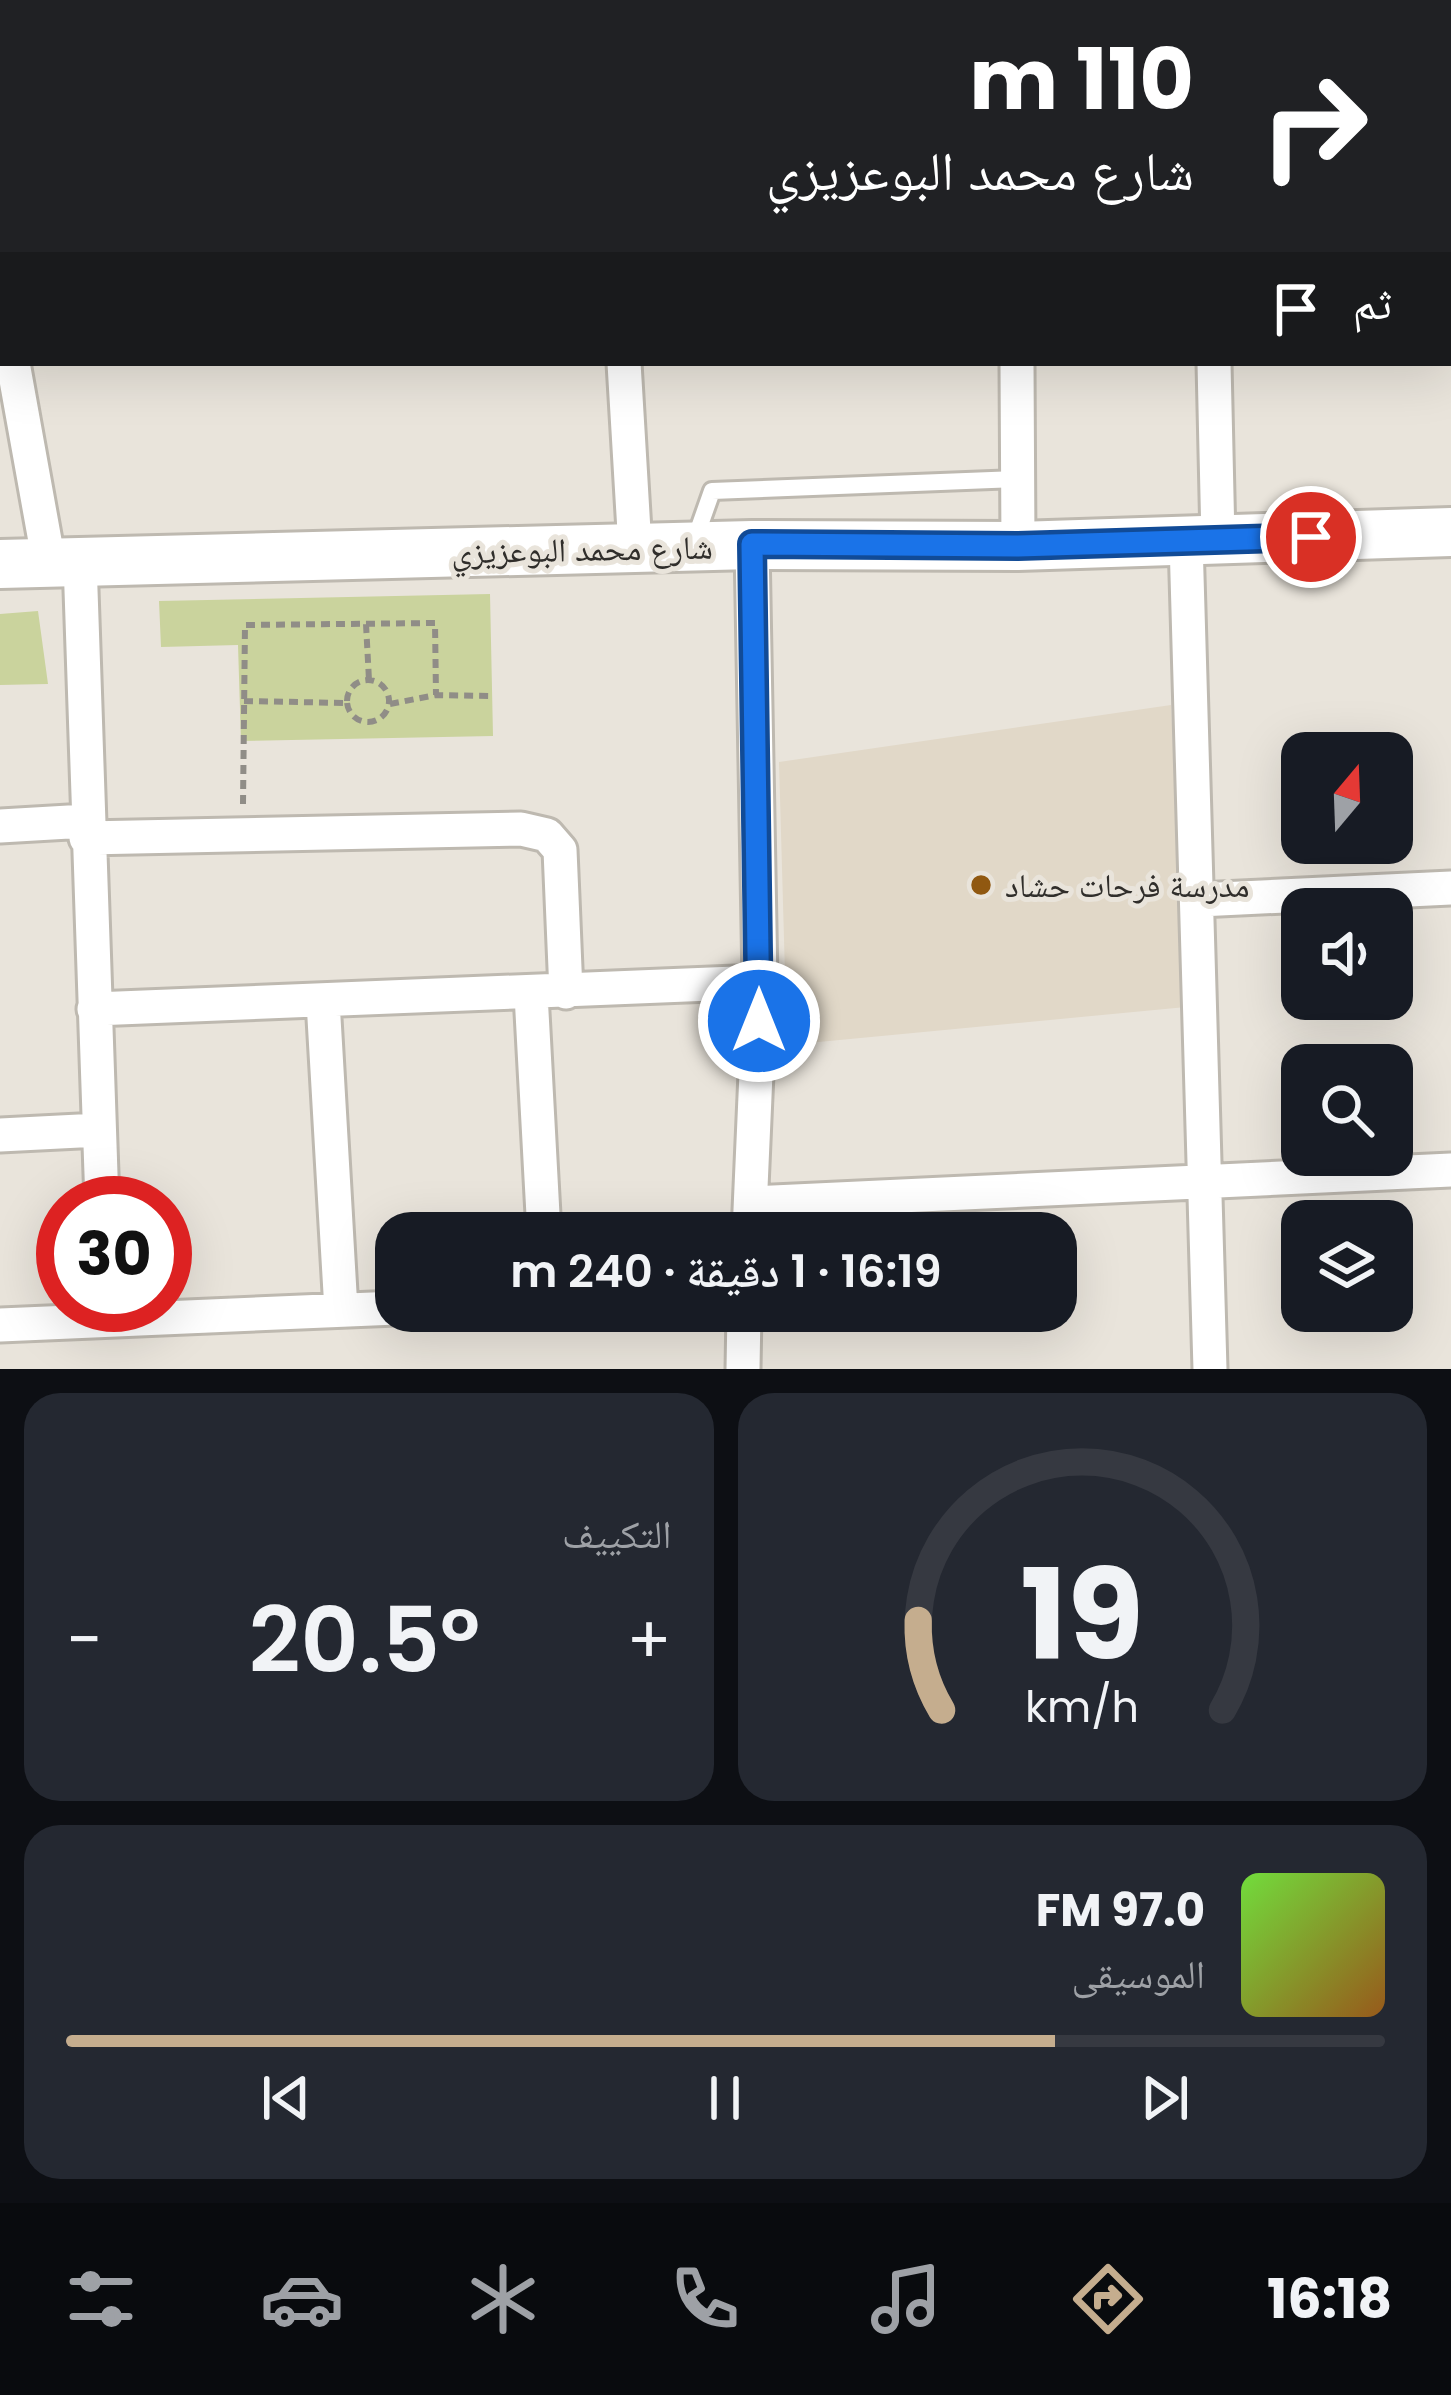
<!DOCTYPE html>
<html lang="ar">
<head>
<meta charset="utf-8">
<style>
	body { margin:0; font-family:Poppins,"Noto Naskh Arabic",sans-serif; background:#242831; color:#f1f3f6; direction:rtl; height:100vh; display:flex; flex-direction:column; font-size:45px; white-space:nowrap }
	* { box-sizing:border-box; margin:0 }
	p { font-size:39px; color:#9ea1a6 }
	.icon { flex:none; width:66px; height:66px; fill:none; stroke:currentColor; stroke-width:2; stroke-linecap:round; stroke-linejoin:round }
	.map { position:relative; height:1369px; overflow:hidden; direction:ltr }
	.sheet { display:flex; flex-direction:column; gap:24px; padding:24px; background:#0d0f14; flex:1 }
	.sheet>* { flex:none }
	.hud { position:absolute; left:0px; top:0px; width:1452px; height:366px; box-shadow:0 12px 48px #0002; direction:rtl; background:#202124; color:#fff; overflow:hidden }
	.needle { width:78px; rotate:19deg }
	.tools { position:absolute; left:1281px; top:732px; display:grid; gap:24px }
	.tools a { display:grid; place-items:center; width:132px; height:132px; border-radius:24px; background:#171b24; box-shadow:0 12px 48px #0002; font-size:60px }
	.speed { position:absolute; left:36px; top:1176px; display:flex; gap:24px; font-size:60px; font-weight:700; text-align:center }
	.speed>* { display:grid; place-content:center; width:156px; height:156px; border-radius:50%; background:#171b24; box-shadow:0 12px 48px #0002; line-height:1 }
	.speed .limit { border:18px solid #d22; background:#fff; color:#111 }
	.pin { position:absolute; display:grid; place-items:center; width:102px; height:102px; color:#fff; margin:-51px; border:6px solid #fff; border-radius:50%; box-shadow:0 3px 12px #0007 }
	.me { position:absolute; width:132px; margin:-66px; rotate:0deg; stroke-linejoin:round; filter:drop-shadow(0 0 9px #0008) }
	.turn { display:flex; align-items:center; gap:42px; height:252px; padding:0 60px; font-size:54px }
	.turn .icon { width:156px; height:156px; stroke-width:2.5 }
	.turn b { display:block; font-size:84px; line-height:102px }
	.then { display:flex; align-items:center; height:114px; padding:0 60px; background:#0003; gap:24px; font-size:45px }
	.big { font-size:90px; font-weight:600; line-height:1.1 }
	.sheet .widget { flex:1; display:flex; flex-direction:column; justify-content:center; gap:18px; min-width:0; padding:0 42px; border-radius:36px; background:#242831 }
	.sheet .dial { align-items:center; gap:0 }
	.dial svg { height:312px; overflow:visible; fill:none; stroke:#363941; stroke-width:7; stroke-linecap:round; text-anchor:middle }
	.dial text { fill:#f1f3f6; stroke:none }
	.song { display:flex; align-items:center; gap:36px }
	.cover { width:144px; height:144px; border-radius:18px; background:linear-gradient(135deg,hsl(100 70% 55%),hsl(30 70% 35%)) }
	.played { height:12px; border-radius:6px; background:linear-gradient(90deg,#c5ad8e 75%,#363941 75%) }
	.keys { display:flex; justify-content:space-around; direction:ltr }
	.heat { display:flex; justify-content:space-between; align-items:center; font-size:66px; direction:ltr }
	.sheet .tiles { flex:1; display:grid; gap:24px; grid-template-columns:1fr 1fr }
	.widget:last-child { grid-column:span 2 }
	.trip { position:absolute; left:375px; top:1212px; width:702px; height:120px; border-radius:36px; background:#171b24; box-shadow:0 12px 48px #0002; font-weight:600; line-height:120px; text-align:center; direction:rtl }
	.dock { display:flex; height:192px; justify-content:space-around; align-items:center; background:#090b0e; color:#9ea1a6 }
	.dock .icon { width:84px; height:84px }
	.dock .active { color:#c5ad8e }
	.dock b { font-size:54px; color:#f1f3f6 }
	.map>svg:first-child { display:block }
	.built { fill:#e1d8c8 }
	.green { fill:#cad39d }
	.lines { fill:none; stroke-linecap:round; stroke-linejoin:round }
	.lane-casing { stroke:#beb9b0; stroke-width:22 }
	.street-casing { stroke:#beb9b0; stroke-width:39 }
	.secondary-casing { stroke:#beb9b0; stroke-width:54 }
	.path { stroke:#908d87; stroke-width:6; stroke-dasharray:9 6; stroke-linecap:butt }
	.lane { stroke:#fff; stroke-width:16 }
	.street { stroke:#fff; stroke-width:33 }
	.secondary { stroke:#fff; stroke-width:48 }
	.route-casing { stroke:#114b97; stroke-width:30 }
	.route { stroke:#1a73e8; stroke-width:21 }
	.poi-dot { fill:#905810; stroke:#e9e4db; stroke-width:4.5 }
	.labels { text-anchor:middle; stroke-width:10; stroke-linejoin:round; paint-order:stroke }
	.street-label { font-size:33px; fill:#302e2b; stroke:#e9e4db }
	.poi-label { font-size:33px; fill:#302e2b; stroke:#e9e4db; text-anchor:start }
</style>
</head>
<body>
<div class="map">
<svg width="1451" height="1369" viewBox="0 0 1451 1369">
	<rect width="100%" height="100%" fill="#e9e4db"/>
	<!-- built -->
	<path class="built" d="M1171 705 1186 1007 787 1045 779 762Z"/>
	<!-- green -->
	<path class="green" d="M490 594 493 736 241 741 238 645 161 647 159 601Z
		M38 611 48 684 0 685V614Z"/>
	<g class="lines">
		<!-- lane casing -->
		<g class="lane-casing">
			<path id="lane" d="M694 542 712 491 1017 479"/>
		</g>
		<!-- street casing -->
		<g class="street-casing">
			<path id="street" d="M647 3V0
				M1096 3 1097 0
				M1377 3V0
				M0 216H3
				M0 291 3 308
				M13 363 49 563
				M624 363 635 548
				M1017 363 1018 546
				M1214 363 1218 540
				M1186 541 1210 1369
				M80 561 102 1203
				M0 826 86 821
				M86 838 521 829 547 835 560 850 566 992
				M1199 900 1451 888
				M531 994 544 1233
				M323 1001 341 1310
				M94 1009 760 982
				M0 1135 99 1130
				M752 1203 1451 1170
				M749 1233 760 982 752 545
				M0 1325 396 1308
				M743 1369 744 1311"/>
		</g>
		<!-- secondary casing -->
		<g class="secondary-casing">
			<path id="secondary" d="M0 564 752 545 1018 546 1451 532"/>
		</g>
		<!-- path -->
		<path class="path" d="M366 624 369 680
			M347 701a21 21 0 1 1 42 0a21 21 0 1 1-42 0Z
			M244 701 347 703
			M390 704 436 695 490 696
			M243 804 245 625 435 623 436 695"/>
		<!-- lane -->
		<use href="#lane" class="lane"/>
		<!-- street -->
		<use href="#street" class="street"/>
		<!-- secondary -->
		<use href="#secondary" class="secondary"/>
	</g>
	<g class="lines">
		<!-- route casing -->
		<g class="route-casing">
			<path id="route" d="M759 1021 752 544 1018 546 1311 537"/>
		</g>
		<!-- route -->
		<use href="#route" class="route"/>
	</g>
	<!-- markers -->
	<circle class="poi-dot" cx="981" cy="885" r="12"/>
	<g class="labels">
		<!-- street labels -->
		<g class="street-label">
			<text transform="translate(582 549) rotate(-1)" y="12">شارع محمد البوعزيزي</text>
		</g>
		<!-- poi labels -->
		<g class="poi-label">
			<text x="1005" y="897">مدرسة فرحات حشاد</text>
		</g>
	</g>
</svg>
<div class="tools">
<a><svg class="needle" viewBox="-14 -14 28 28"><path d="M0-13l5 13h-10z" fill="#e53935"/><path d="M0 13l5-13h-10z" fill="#9ea1a6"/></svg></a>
<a><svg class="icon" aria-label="sound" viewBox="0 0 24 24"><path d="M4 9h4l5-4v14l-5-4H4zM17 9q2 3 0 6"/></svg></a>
<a><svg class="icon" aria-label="search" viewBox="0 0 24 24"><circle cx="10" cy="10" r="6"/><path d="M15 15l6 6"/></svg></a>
<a><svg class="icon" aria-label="layers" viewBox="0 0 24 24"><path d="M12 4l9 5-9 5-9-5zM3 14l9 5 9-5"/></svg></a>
</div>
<div class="speed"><div class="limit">30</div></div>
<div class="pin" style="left:1311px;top:537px;background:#d93025"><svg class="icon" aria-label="arrive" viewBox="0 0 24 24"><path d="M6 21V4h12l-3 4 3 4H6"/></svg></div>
<svg class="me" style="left:759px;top:1021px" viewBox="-20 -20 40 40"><circle r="17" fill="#1a73e8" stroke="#fff" stroke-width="3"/><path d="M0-11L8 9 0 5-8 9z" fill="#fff"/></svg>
<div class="trip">16:19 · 1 دقيقة · 240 m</div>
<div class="hud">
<div class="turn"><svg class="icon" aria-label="right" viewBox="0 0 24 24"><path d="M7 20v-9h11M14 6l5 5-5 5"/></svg><div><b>110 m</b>شارع محمد البوعزيزي</div></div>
<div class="then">ثم<svg class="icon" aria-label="arrive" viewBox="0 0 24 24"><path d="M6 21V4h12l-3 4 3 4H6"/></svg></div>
</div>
</div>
<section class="sheet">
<div class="tiles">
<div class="widget dial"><svg viewBox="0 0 100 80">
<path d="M14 69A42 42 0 1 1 86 69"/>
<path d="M14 69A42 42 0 0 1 8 46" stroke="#c5ad8e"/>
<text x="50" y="56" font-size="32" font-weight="700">19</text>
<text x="50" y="72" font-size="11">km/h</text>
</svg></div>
<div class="widget"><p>التكييف</p>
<div class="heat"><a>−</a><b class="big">20.5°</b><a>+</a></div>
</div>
<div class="widget">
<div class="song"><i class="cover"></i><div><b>97.0 FM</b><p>الموسيقى</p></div></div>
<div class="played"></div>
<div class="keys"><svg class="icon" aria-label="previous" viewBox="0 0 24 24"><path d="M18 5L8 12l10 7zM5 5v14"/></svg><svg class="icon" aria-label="pause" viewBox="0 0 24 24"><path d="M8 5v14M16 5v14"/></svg><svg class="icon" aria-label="next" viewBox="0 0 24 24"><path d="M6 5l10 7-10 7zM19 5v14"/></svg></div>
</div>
</div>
</section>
<nav class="dock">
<b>16:18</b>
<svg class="icon active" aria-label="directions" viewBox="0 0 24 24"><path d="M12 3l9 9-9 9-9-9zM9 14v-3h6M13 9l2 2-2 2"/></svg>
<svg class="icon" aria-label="music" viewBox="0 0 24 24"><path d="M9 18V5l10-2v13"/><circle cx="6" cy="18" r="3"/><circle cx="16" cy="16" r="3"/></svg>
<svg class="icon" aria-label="phone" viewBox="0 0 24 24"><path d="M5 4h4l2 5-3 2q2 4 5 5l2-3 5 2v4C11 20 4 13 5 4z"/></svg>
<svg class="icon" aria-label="climate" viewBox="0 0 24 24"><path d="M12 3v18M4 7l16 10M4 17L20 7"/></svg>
<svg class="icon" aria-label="car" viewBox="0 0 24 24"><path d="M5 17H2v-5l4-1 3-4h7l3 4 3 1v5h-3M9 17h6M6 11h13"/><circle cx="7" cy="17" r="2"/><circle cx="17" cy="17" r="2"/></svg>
<svg class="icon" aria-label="filters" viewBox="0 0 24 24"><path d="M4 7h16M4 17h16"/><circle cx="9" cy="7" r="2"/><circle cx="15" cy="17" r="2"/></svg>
</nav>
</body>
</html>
